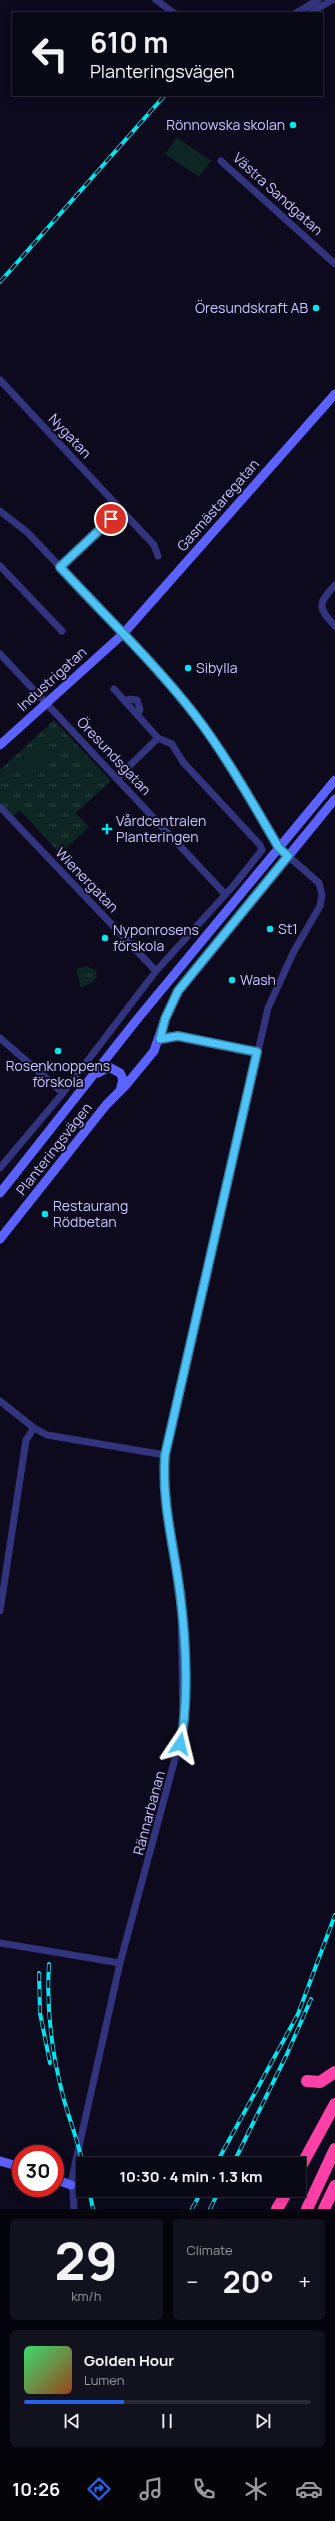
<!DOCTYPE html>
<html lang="en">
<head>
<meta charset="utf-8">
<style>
	body { margin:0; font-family:Manrope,sans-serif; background:#12111e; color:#f1f3f6; height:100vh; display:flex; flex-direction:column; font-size:15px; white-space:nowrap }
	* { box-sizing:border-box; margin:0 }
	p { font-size:13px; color:#999aa0 }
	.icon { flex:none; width:22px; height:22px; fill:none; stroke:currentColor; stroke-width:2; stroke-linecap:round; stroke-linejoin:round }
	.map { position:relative; height:2209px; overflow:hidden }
	.side { display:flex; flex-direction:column; gap:10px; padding:10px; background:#05040c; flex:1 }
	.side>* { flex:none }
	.guide { position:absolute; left:12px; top:12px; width:311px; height:84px; border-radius:0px; box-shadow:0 2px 10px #0003,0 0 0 1px #292934; background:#090815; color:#f1f3f6; overflow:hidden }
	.speed { position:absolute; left:12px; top:2145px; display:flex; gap:8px; font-size:20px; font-weight:700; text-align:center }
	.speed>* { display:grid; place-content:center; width:52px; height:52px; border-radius:50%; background:#090815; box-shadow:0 2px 10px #0003,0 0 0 1px #292934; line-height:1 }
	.speed .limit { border:6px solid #d22; background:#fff; color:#111 }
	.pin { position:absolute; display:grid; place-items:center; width:34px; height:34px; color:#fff; margin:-17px; border:2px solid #fff; border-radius:50%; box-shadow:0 1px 4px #0007 }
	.me { position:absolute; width:44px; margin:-22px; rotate:10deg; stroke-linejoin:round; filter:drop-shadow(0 0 3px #0008) }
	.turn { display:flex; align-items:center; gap:14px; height:84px; padding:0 12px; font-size:18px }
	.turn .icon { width:52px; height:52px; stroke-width:2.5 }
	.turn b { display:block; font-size:28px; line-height:34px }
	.big { font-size:30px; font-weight:700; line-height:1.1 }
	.side .card { flex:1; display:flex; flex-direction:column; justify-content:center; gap:6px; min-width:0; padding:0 14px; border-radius:6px; background:#12111e }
	.side .dial { align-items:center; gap:0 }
	.dial b { font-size:52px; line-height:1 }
	.song { display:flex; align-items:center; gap:12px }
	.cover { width:48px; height:48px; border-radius:6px; background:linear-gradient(135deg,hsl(140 70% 55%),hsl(20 70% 35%)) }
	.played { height:4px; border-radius:2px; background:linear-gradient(90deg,#2563eb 35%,#292934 35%) }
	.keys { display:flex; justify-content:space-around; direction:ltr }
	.heat { display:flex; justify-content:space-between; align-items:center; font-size:22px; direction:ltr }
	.side .tiles { flex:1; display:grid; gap:10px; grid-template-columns:1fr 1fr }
	.card:last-child { grid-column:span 2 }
	.trip { position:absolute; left:76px; top:2157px; width:230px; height:40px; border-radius:0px; background:#090815; box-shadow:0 2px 10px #0003,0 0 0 1px #292934; font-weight:700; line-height:40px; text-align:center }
	.tabs { display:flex; height:64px; justify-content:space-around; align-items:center; background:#040308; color:#999aa0 }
	.tabs .icon { width:28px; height:28px }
	.tabs .current { color:#2563eb }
	.tabs b { font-size:18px; color:#f1f3f6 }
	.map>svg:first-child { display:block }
	.park { fill:url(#park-tufts) }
	.garden { fill:#0d2624 }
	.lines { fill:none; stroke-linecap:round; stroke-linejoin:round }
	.street { stroke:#33347e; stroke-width:7 }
	.secondary { stroke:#5c62ff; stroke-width:9 }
	.highway { stroke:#ff40a7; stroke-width:12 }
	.rail-casing { stroke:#00e6f0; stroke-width:4 }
	.rail { stroke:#0c0a1c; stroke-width:2.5; stroke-dasharray:8; stroke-linecap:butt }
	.route-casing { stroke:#337fa1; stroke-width:10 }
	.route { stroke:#4fc3f7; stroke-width:7 }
	.poi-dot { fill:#00e6f0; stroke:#0c0a1c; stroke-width:1.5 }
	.labels { text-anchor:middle; stroke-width:4; stroke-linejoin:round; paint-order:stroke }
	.poi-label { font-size:14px; fill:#c9c5ff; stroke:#0c0a1c; text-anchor:start }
	.street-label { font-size:14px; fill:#c9c5ff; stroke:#0c0a1c }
</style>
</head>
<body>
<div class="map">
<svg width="335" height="2209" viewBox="0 0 335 2209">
	<defs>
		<pattern id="park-tufts" width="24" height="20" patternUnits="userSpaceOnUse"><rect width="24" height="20" fill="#0d2624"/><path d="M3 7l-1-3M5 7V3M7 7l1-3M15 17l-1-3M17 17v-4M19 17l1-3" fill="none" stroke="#2f4445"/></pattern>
	</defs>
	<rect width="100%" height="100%" fill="#0c0a1c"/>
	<!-- park -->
	<path class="park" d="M54 720 111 781 76 813 89 827 60 854 20 810 13 816 0 802V770Z
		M87 966 96 970 97 976 93 982 81 988 76 969Z"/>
	<!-- garden -->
	<path class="garden" d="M177 137 211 161 199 177 165 154Z
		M43 741 58 757 27 784 14 767Z"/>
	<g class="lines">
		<!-- street -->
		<path class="street" d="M156 0 174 13
			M296 13 318 0
			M310 13 332 0
			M221 161 335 264
			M0 380 154 545 158 556
			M0 511 27 532 135 646 195 715 218 749 279 848 319 883 322 895 320 906 294 951 268 1008 165 1455V1496L181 1602 183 1729 120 1963 72 2178 74 2209
			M0 566 62 631
			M60 567 121 509
			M335 585C318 604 317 607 335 626
			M0 654 225 894
			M126 703 129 699 137 700 140 709 138 716
			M117 778 158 738
			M0 807 156 971
			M0 1038 63 1093
			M159 1039 178 1036 257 1052
			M0 1168 63 1093 156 971 234 885 262 850 260 845 183 762 172 744 158 738 114 689
			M0 1401 34 1428 47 1435 165 1455
			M0 1611 26 1440 34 1428
			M0 1943 120 1963"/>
		<!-- secondary -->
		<path class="secondary" d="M0 745 123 634 335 394
			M98 1073 109 1067 120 1073 123 1079 120 1091
			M0 1193 139 1017 335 780
			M0 1239 106 1105 126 1085 154 1051 165 1019 178 991 335 799
			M0 2161 21 2167
			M55 2179 71 2185"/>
		<!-- highway -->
		<path class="highway" d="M307 2081 320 2082 335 2072
			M299 2170 335 2104
			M277 2209 288 2190
			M307 2209 335 2149
			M324 2209 335 2186"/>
		<!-- rail casing -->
		<g class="rail-casing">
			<path id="rail" d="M0 282 165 95
				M49 1964C46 2010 52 2055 64 2100 70 2121 78 2142 83 2164
				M39 1973 40 2013 50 2063
				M216 2164 298 2014 335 1915
				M233 2164 287 2054 311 1999
				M89 2190 93 2209
				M192 2209 202 2190
				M210 2209 219 2190"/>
		</g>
		<!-- rail -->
		<use href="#rail" class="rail"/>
	</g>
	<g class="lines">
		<!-- route casing -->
		<g class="route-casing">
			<path id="route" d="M111 519 60 567C105 616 154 662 195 715 227 757 253 804 279 848L288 856 178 991 165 1019 160 1039 178 1036 257 1052 165 1455C161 1505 176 1553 181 1602 186 1643 189 1705 180 1744"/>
		</g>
		<!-- route -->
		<use href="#route" class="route"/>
	</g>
	<!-- markers -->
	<g class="poi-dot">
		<circle cx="293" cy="125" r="4"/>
		<circle cx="316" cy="308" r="4"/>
		<circle cx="188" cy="668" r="4"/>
		<path d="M105 823h4v4h4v4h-4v4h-4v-4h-4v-4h4z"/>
		<circle cx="270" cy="929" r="4"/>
		<circle cx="105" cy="938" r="4"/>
		<circle cx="232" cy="980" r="4"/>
		<circle cx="58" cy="1051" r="4"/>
		<circle cx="45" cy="1214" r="4"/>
	</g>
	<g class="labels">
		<!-- poi labels -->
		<g class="poi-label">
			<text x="285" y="130" text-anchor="end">Rönnowska skolan</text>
			<text x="308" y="313" text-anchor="end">Öresundskraft AB</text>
			<text x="196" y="673">Sibylla</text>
			<text x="116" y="826">Vårdcentralen<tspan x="116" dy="16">Planteringen</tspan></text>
			<text x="278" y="934">St1</text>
			<text x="113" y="935">Nyponrosens<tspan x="113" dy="16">förskola</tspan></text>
			<text x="240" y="985">Wash</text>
			<text x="58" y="1071" text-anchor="middle">Rosenknoppens<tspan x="58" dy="16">förskola</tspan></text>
			<text x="53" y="1211">Restaurang<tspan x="53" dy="16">Rödbetan</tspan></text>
		</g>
		<!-- street labels -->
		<g class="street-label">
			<text transform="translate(278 194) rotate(42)" y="5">Västra Sandgatan</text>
			<text transform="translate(70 436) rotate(47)" y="5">Nygatan</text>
			<text transform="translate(218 505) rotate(-49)" y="5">Gasmästaregatan</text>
			<text transform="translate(52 679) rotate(-42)" y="5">Industrigatan</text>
			<text transform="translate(114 756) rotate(47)" y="5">Öresundsgatan</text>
			<text transform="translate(87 880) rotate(46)" y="5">Wienergatan</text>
			<text transform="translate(54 1149) rotate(-52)" y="5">Planteringsvägen</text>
			<text transform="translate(149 1813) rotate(-75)" y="5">Rännarbanan</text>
		</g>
	</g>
</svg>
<div class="speed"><div class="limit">30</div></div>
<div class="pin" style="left:111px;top:519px;background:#d93025"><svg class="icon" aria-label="arrive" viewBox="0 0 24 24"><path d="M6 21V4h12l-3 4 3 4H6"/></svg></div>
<svg class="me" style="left:180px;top:1744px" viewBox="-20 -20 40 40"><path d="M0-17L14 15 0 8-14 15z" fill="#4fc3f7" stroke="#fff" stroke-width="4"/></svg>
<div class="trip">10:30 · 4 min · 1.3 km</div>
<div class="guide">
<div class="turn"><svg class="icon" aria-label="left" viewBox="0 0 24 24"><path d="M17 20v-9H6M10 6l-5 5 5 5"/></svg><div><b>610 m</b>Planteringsvägen</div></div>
</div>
</div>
<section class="side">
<div class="tiles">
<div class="card dial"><b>29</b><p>km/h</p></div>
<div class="card"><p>Climate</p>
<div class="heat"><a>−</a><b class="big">20°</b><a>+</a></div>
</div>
<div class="card">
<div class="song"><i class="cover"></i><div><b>Golden Hour</b><p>Lumen</p></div></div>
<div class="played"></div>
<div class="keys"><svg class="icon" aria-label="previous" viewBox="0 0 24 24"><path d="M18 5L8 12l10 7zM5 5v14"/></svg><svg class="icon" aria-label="pause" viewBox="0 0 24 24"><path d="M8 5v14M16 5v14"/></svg><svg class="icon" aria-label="next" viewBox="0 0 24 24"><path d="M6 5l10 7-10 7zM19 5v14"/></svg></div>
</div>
</div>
</section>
<nav class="tabs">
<b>10:26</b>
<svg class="icon current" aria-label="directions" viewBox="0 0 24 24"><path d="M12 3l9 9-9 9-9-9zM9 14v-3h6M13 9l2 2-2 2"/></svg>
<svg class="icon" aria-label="music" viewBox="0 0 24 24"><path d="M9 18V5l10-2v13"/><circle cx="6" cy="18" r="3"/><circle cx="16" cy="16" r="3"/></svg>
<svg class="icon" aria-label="phone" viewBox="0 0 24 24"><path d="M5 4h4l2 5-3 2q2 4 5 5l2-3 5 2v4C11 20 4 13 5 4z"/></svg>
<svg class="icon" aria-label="climate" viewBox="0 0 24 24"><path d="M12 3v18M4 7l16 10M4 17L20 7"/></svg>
<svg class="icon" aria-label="car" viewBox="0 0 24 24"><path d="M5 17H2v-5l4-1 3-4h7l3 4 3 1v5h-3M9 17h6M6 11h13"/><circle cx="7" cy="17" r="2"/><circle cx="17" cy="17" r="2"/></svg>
</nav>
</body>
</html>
